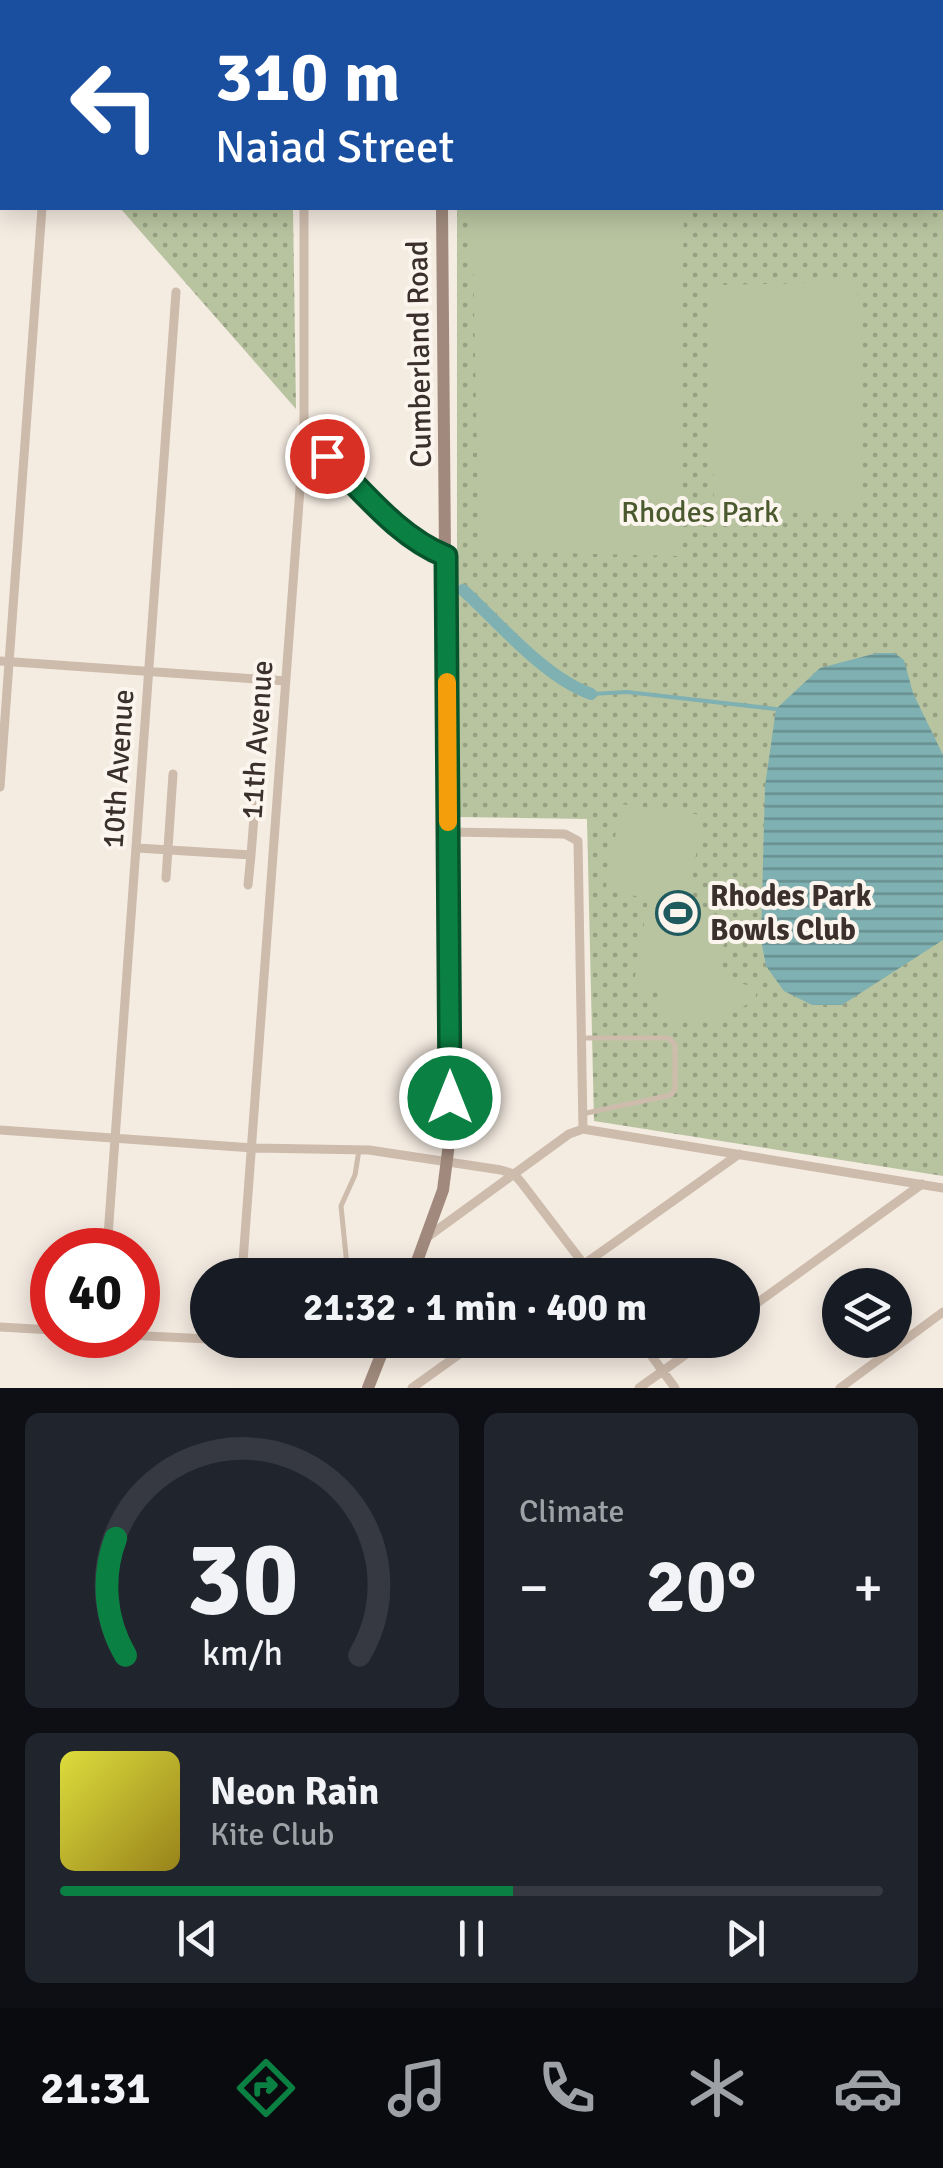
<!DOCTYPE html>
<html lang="en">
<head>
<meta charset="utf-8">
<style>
	body { margin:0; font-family:Signika,sans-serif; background:#20242c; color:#f1f3f6; height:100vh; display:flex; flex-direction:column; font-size:38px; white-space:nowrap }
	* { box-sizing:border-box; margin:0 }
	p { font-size:32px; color:#9ea1a6 }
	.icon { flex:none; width:55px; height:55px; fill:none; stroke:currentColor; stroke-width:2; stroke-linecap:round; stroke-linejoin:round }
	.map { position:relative; height:1388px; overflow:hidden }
	.side { display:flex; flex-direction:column; gap:25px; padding:25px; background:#0d0f14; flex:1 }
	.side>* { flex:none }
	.guide { position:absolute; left:0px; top:0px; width:945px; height:210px; box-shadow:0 5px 25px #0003; background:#1a4fa0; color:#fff; overflow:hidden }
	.controls { position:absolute; left:822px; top:1268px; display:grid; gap:20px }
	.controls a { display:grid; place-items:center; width:90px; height:90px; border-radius:50%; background:#171b24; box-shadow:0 5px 25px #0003; font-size:50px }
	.speed { position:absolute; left:30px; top:1228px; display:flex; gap:20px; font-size:50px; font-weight:700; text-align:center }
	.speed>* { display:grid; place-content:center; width:130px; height:130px; border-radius:50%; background:#171b24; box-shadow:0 5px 25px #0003; line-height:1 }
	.speed .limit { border:15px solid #d22; background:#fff; color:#111 }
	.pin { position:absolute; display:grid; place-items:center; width:85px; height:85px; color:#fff; margin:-42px; border:5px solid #fff; border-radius:50%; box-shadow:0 2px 10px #0007 }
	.me { position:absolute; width:110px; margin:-55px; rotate:0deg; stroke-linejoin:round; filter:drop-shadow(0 0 8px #0008) }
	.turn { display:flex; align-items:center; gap:35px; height:210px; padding:0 50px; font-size:45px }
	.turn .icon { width:130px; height:130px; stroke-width:2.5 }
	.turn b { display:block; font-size:70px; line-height:85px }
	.big { font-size:75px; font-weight:800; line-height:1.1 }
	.side .card { flex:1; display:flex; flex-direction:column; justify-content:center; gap:15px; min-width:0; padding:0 35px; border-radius:15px; background:#20242c }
	.side .dial { align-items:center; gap:0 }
	.dial svg { height:260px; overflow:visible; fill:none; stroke:#363941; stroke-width:7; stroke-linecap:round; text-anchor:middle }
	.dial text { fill:#f1f3f6; stroke:none }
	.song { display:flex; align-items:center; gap:30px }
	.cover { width:120px; height:120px; border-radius:15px; background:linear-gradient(135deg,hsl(60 70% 55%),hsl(50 70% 35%)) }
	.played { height:10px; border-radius:5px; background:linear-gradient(90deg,#0b8043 55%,#363941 55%) }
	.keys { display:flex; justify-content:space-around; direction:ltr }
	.heat { display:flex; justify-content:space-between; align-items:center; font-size:55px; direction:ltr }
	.side .tiles { flex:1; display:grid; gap:25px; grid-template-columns:1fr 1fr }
	.card:last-child { grid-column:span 2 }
	.trip { position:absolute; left:190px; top:1258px; width:570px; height:100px; border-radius:50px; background:#171b24; box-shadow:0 5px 25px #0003; font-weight:800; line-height:100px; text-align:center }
	.tab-bar { display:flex; height:160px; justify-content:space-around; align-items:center; background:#090b0e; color:#9ea1a6 }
	.tab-bar .icon { width:70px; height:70px }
	.tab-bar .current { color:#0b8043 }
	.tab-bar b { font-size:45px; color:#f1f3f6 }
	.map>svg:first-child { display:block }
	.park { fill:url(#park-dots) }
	.pitch { fill:#b8c4a0 }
	.water { fill:url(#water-rules) }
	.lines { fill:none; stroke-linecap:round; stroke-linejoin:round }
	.stream { stroke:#7fb0b2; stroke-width:4 }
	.canal { stroke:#7fb0b2; stroke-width:12 }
	.lane { stroke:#cdbbac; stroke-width:5 }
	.street { stroke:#cdbbac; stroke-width:9 }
	.secondary { stroke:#a18a7d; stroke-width:12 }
	.route-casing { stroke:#07532c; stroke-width:25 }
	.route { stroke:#0b8043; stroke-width:18 }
	.slow { stroke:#f59e0b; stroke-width:18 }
	.labels { text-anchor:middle; stroke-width:8; stroke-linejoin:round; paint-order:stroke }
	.street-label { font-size:30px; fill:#3b302b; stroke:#fbf5ee }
	.park-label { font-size:30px; fill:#4a5a2e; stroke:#fbf5ee }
	.poi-label { font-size:30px; font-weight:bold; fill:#3b302b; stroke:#fbf5ee; text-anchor:start }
</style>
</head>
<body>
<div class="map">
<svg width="943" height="1388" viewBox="0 0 943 1388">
	<defs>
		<pattern id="park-dots" width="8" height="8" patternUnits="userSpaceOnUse" patternTransform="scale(2.5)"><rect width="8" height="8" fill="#b8c4a0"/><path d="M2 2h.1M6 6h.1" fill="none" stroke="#97a083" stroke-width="1.8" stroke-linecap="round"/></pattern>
		<pattern id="water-rules" width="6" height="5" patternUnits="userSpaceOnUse" patternTransform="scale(2.5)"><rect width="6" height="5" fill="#7fb0b2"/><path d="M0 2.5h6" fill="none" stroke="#699091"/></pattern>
	</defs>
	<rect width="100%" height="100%" fill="#f4ebe1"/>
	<!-- park -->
	<path class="park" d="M943 186V1176L594 1121 587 819 457 817V208H942Z
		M120 208H293L296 409Z"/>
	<!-- pitch -->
	<path class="pitch" d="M472 208H684L678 556 479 551Z
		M857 282 861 510 714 513 710 285Z
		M621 804 702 815 688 906 730 918 717 974 732 975 740 983 757 988 755 1001 728 1013 721 1024 661 1016 662 993 633 989 648 900 606 887Z"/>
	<!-- water -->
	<path class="water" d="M877 653H894L904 660 913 693 943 755V940L842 1005H812L784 991 766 966 761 939 765 786 776 709 820 668Z"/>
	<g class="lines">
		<!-- stream -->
		<path class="stream" d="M591 694 627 692 776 709"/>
		<!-- canal -->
		<path class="canal" d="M463 590C499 623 545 678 591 694"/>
		<!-- lane -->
		<path class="lane" d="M582 1038H669L675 1045V1089L671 1095 582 1114
			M347 1266 341 1206 355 1175 359 1150"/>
		<!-- street -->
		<path class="street" d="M302 0V2
			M806 0V2
			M159 2V0
			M942 32H943
			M942 167H943
			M0 192H2
			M304 434 402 530 420 544 446 556
			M0 661 286 681
			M0 787 42 208
			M448 832 565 834 578 841 583 1129
			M137 848 251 855 248 885
			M251 855 257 779
			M166 878 173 774
			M0 1130 253 1148 369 1150 501 1170 514 1174 521 1182 592 1275
			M426 1238 569 1134 583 1129 943 1188
			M107 1250 176 292
			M242 1275 304 434V208
			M569 1275 739 1154
			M742 1314 922 1184
			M0 1327 52 1330
			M126 1335 229 1340
			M640 1340 675 1388
			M412 1388 479 1340
			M639 1388 706 1340
			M840 1388 943 1312"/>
		<!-- secondary -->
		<path class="secondary" d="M440 0V2
			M412 1275 443 1190 450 1136 442 208
			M368 1388 387 1340"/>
	</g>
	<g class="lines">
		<!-- route casing -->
		<g class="route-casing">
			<path id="route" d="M327 456C363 491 398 537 446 556L450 1098"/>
		</g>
		<!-- route -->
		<use href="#route" class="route"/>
		<!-- slow -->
		<path class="slow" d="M447 682 448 822"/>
	</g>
	<!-- icons -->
	<defs>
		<g id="stadium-ring" transform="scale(2.25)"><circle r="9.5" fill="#fbf5ee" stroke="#1f5a5e" stroke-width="1.5"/><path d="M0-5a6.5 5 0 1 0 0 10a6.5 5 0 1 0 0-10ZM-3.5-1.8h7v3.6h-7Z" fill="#1f5a5e"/></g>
	</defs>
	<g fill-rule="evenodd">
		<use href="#stadium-ring" x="678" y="913"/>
	</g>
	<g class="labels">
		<!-- street labels -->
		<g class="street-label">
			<text transform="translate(419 354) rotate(-91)" y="10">Cumberland Road</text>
			<text transform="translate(257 740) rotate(-86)" y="10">11th Avenue</text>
			<text transform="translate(118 769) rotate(-86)" y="10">10th Avenue</text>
		</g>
		<!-- park labels -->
		<g class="park-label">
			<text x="700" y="522">Rhodes Park</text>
		</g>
		<!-- poi labels -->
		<g class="poi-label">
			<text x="710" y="906">Rhodes Park<tspan x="710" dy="34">Bowls Club</tspan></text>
		</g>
	</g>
</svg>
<div class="controls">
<a><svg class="icon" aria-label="layers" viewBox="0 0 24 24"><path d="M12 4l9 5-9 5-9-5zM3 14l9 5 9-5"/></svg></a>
</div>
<div class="speed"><div class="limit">40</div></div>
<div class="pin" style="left:327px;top:456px;background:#d93025"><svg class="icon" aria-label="arrive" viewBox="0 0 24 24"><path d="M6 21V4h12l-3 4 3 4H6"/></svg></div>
<svg class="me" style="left:450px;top:1098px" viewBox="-20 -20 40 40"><circle r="17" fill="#0b8043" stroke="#fff" stroke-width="3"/><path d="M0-11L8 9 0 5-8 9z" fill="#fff"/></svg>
<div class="trip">21:32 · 1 min · 400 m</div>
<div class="guide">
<div class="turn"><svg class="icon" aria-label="left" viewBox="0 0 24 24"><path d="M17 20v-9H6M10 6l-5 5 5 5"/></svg><div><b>310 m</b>Naiad Street</div></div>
</div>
</div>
<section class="side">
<div class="tiles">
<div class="card dial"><svg viewBox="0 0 100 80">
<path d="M14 69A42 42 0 1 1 86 69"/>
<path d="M14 69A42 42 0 0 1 11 33" stroke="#0b8043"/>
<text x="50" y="56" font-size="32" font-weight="700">30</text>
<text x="50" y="72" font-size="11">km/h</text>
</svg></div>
<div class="card"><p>Climate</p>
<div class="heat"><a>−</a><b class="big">20°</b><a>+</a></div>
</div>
<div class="card">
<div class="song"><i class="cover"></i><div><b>Neon Rain</b><p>Kite Club</p></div></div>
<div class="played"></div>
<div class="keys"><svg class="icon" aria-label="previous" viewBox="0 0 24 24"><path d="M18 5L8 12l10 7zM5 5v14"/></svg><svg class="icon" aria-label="pause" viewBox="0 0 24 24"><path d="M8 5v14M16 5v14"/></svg><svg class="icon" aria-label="next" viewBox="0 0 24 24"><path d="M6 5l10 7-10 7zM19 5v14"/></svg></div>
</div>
</div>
</section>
<nav class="tab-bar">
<b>21:31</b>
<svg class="icon current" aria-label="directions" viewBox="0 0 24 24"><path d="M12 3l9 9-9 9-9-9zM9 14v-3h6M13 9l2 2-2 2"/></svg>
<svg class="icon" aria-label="music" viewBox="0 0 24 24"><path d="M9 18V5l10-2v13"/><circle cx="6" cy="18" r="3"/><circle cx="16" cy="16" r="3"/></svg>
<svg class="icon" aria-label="phone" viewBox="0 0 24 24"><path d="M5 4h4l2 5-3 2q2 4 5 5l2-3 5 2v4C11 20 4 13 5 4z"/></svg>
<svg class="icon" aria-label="climate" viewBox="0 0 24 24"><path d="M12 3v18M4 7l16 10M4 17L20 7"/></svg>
<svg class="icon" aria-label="car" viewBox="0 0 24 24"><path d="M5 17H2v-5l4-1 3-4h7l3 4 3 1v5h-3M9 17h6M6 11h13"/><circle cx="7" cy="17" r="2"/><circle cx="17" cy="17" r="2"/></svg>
</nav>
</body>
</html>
